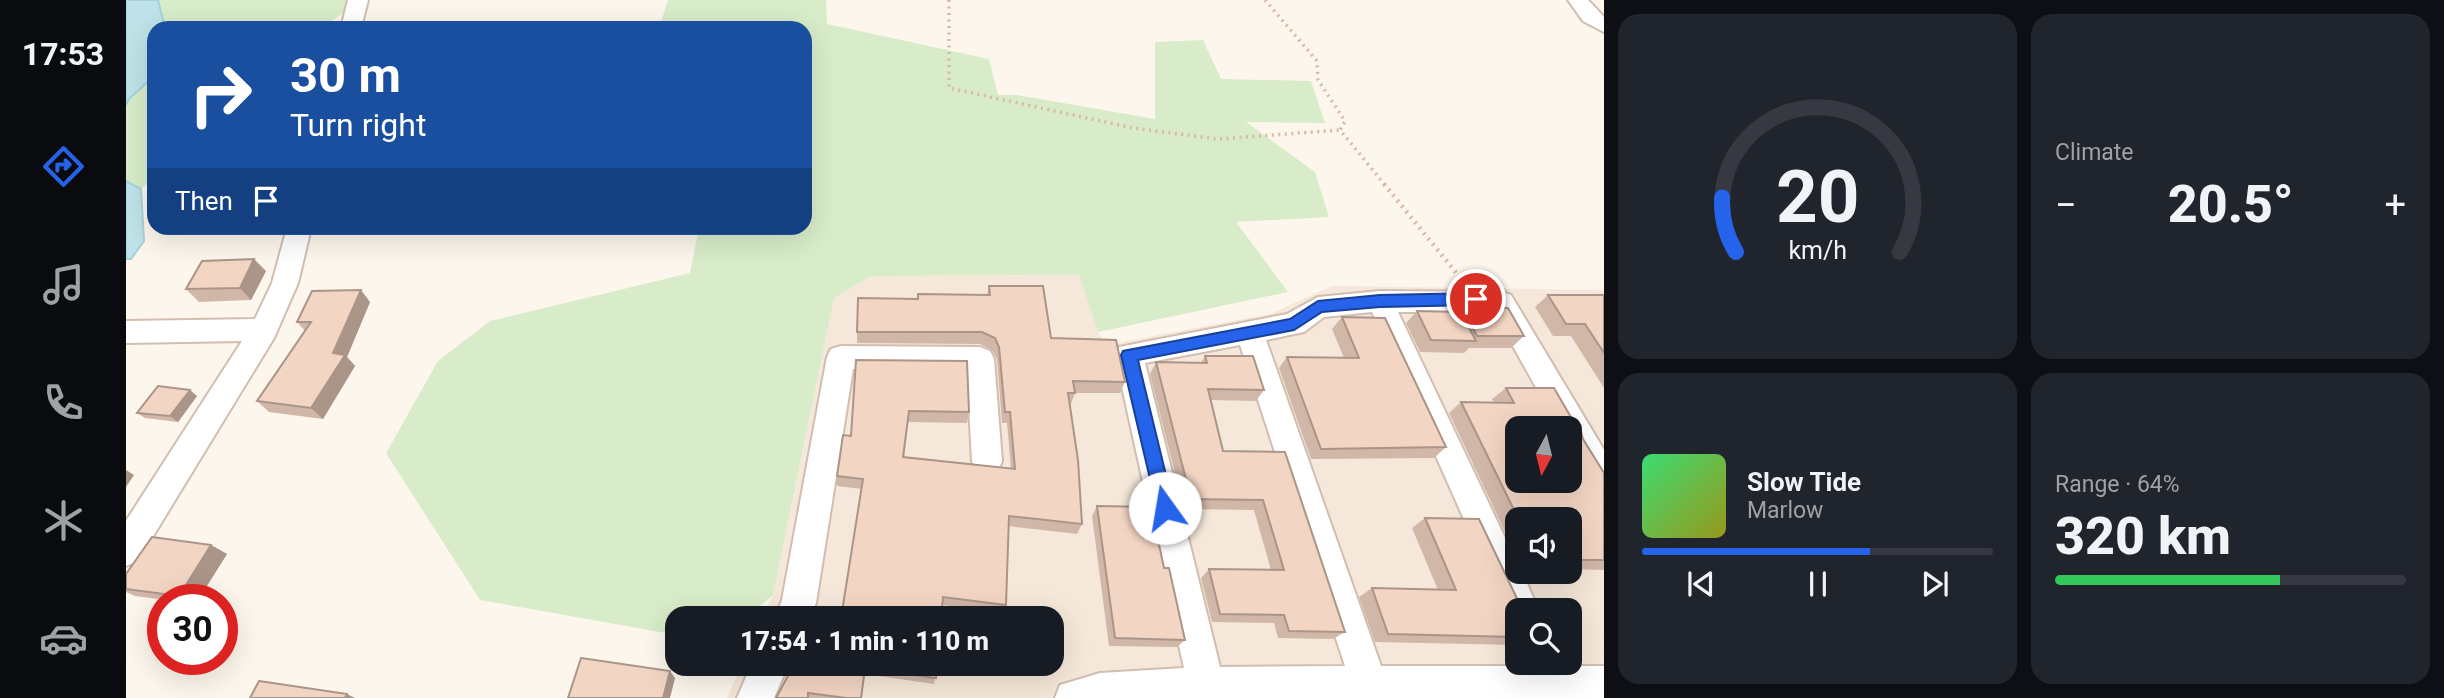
<!DOCTYPE html>
<html lang="en">
<head>
<meta charset="utf-8">
<style>
	body { margin:0; font-family:Roboto,sans-serif; background:#20242c; color:#f1f3f6; height:100vh; display:flex; flex-direction:column; font-size:26px; white-space:nowrap }
	* { box-sizing:border-box; margin:0 }
	p { font-size:23px; color:#9ea1a6 }
	.icon { flex:none; width:38px; height:38px; fill:none; stroke:currentColor; stroke-width:2; stroke-linecap:round; stroke-linejoin:round }
	.map { position:relative; flex:1; overflow:hidden }
	.panel { display:flex; flex-direction:column; gap:14px; padding:14px; background:#0d0f14; width:840px }
	.panel>* { flex:none }
	.hud { position:absolute; left:21px; top:21px; width:665px; height:214px; border-radius:21px; box-shadow:0 7px 28px #0002; background:#1a4fa0; color:#fff; overflow:hidden }
	.needle { width:46px; rotate:187deg }
	.controls { position:absolute; left:1379px; top:416px; display:grid; gap:14px }
	.controls a { display:grid; place-items:center; width:77px; height:77px; border-radius:14px; background:#171b24; box-shadow:0 7px 28px #0002; font-size:35px }
	.speed { position:absolute; left:21px; top:584px; display:flex; gap:14px; font-size:35px; font-weight:700; text-align:center }
	.speed>* { display:grid; place-content:center; width:91px; height:91px; border-radius:50%; background:#171b24; box-shadow:0 7px 28px #0002; line-height:1 }
	.speed .limit { border:10px solid #d22; background:#fff; color:#111 }
	.pin { position:absolute; display:grid; place-items:center; width:60px; height:60px; color:#fff; margin:-30px; border:4px solid #fff; border-radius:50%; box-shadow:0 2px 7px #0007 }
	.me { position:absolute; width:77px; margin:-38px; rotate:347deg; stroke-linejoin:round; filter:drop-shadow(0 0 5px #0008) }
	.turn { display:flex; align-items:center; gap:24px; height:147px; padding:0 28px; font-size:32px }
	.turn .icon { width:91px; height:91px; stroke-width:2.5 }
	.turn b { display:block; font-size:49px; line-height:60px }
	.then { display:flex; align-items:center; height:66px; padding:0 28px; background:#0003; gap:14px; font-size:26px }
	.big { font-size:52px; font-weight:800; line-height:1.1 }
	.panel .widget { flex:1; display:flex; flex-direction:column; justify-content:center; gap:10px; min-width:0; padding:0 24px; border-radius:21px; background:#20242c }
	.panel .dial { align-items:center; gap:0 }
	.dial svg { height:182px; overflow:visible; fill:none; stroke:#363941; stroke-width:7; stroke-linecap:round; text-anchor:middle }
	.dial text { fill:#f1f3f6; stroke:none }
	.song { display:flex; align-items:center; gap:21px }
	.cover { width:84px; height:84px; border-radius:10px; background:linear-gradient(135deg,hsl(140 70% 55%),hsl(60 70% 35%)) }
	.played { height:7px; border-radius:4px; background:linear-gradient(90deg,#2563eb 65%,#363941 65%) }
	.keys { display:flex; justify-content:space-around; direction:ltr }
	.heat { display:flex; justify-content:space-between; align-items:center; font-size:38px; direction:ltr }
	.charge { height:10px; border-radius:5px; background:linear-gradient(90deg,#34c759 64%,#363941 0) }
	.panel .tiles { flex:1; display:grid; gap:14px; grid-template-columns:repeat(2,1fr) }
	.trip { position:absolute; left:539px; top:606px; width:399px; height:70px; border-radius:21px; background:#171b24; box-shadow:0 7px 28px #0002; font-weight:800; line-height:70px; text-align:center }
	main { display:flex; flex:1; min-height:0 }
	.tabs { display:flex; flex-direction:column; width:126px; justify-content:space-around; align-items:center; background:#090b0e; color:#9ea1a6 }
	.tabs .icon { width:49px; height:49px }
	.tabs .on { color:#2563eb }
	.tabs b { font-size:32px; color:#f1f3f6 }
	.map>svg:first-child { display:block }
	.residential { fill:#f5e8da; fill-rule:evenodd }
	.green { fill:#d8ecc9 }
	.water { fill:#bfe3e8; stroke:#a5d3da; stroke-width:2 }
	.lines { fill:none; stroke-linecap:round; stroke-linejoin:round }
	.street-casing { stroke:#d1beb0; stroke-width:4 }
	.path-far1 { stroke:#d9b8a5; stroke-width:3.5; stroke-dasharray:2 4.5; stroke-linecap:butt }
	.path { stroke:#d9b8a5; stroke-width:4.5; stroke-dasharray:2 5; stroke-linecap:butt }
	.street { fill:#fff; fill-rule:evenodd }
	.wall { fill:#d1b7a8 }
	.shaded-wall { fill:#aa9588 }
	.building { fill:#f3d5c3; stroke:#aa9588; stroke-width:2; fill-rule:evenodd }
	.route { fill:#2563eb; stroke:#184099; stroke-width:2 }
</style>
</head>
<body>
<main>
<nav class="tabs">
<b>17:53</b>
<svg class="icon on" aria-label="directions" viewBox="0 0 24 24"><path d="M12 3l9 9-9 9-9-9zM9 14v-3h6M13 9l2 2-2 2"/></svg>
<svg class="icon" aria-label="music" viewBox="0 0 24 24"><path d="M9 18V5l10-2v13"/><circle cx="6" cy="18" r="3"/><circle cx="16" cy="16" r="3"/></svg>
<svg class="icon" aria-label="phone" viewBox="0 0 24 24"><path d="M5 4h4l2 5-3 2q2 4 5 5l2-3 5 2v4C11 20 4 13 5 4z"/></svg>
<svg class="icon" aria-label="climate" viewBox="0 0 24 24"><path d="M12 3v18M4 7l16 10M4 17L20 7"/></svg>
<svg class="icon" aria-label="car" viewBox="0 0 24 24"><path d="M5 17H2v-5l4-1 3-4h7l3 4 3 1v5h-3M9 17h6M6 11h13"/><circle cx="7" cy="17" r="2"/><circle cx="17" cy="17" r="2"/></svg>
</nav>
<div class="map">
<svg width="1478" height="698" viewBox="0 0 1478 698">
	<rect width="100%" height="100%" fill="#fdf6ec"/>
	<!-- residential -->
	<path class="residential" d="M953 275 972 332 980 345 1144 314 1206 286 1478 290V698H601L616 663H926V618H637L647 595 708 298 745 276ZM1391 429H1444V481H1391ZM1391 520H1444V572H1391ZM1391 611H1444V663H1391Z"/>
	<!-- green -->
	<path class="green" d="M32 0H220L217 13 195 28H39Z
		M542 0H700L701 24 863 59 872 95H891L1029 119V42L1077 40 1095 79 1185 81 1199 123 1120 122 1189 172 1203 217 1110 222 1162 292 972 332 953 275 745 276 708 298 647 595 618 618H551V635L354 600 260 453 312 361 364 321 564 273 573 228H679V28H533Z
		M28 76V177L15 189 0 181V106L2 99Z"/>
	<!-- water -->
	<path class="water" d="M0 0H32L39 28H28V76L3 99 0 105Z
		M0 181 15 189 18 241 5 259H0Z"/>
	<g class="lines">
		<!-- street casing -->
		<g class="street-casing">
			<path id="street" d="M222 0H242L235 28H215Z
				M1442 0H1462L1478 17V32L1457 21Z
				M161 228H185L172 283 148 338 12 561 0 566V521L116 341 0 343V321L129 319 146 283Z
				M1254 291 1376 292 1385 295 1478 450V493L1467 489 1444 448V429H1433L1368 312H1272L1391 563V572H1396L1413 611H1391V626L1384 623 1246 312 1198 317 1178 332 1140 340 1255 666H1478V698H929L934 685 974 673 1058 668 989 355 993 347 1161 314 1192 297ZM1114 345 1219 666 1094 667 1019 363Z
				M715 346 854 347 864 351 868 359 876 461 872 471 861 475 850 471 846 461 841 370 727 369 690 603 684 618H649L656 600 701 357 705 349Z
				M626 663H663L648 698H611Z"/>
		</g>
		<!-- path-far1 -->
		<path class="path-far1" d="M823 0V88L1007 128 1092 139 1214 130
			M1139 0 1191 61 1192 80 1219 121 1214 130 1259 185"/>
		<!-- path -->
		<path class="path" d="M1258 184 1332 275"/>
		<!-- street -->
		<use href="#street" class="street"/>
	</g>
	<!-- wall -->
	<path class="wall" d="M140 271 125 300 73 302 60 289Z
		M863 286 925 338 999 382 994 393H949L945 404H943L956 524 951 534 882 526 880 605 876 613 816 605 736 489 711 486V476L725 436 730 360 843 412 841 423 782 422 778 458 885 469 881 423H876L871 359 866 350 854 344 731 343V332L861 295Z
		M1422 295H1478V388L1445 336H1427L1409 307Z
		M244 302 221 357 229 366 197 419 143 412 131 401 179 331 171 322Z
		M1336 307 1398 336 1385 348H1343L1338 353 1294 352 1280 323 1291 311 1331 312Z
		M1216 317 1320 447 1308 458 1185 459 1153 368 1161 357 1218 358 1206 329Z
		M1079 356 1138 390 1130 401 1085 400 1097 451 1159 452 1219 632 1207 639 1152 638 1148 623 1086 622 1075 578 1083 569 1145 570 1128 510 1058 509 1024 374 1030 362 1075 363Z
		M1380 388 1457 439 1478 473V570L1444 569V520H1391V557L1323 413 1335 402H1368L1366 399Z
		M71 396 52 422 19 418 11 413Z
		M971 506 1038 568 1059 640 1051 647 983 646 966 516Z
		M1299 518 1391 611V645L1249 642 1233 597 1246 588 1312 590 1286 528Z
		M85 545 101 554 72 600H40L9 596 0 592V574Z
		M669 663H811L808 684 739 674 736 698H650Z"/>
	<!-- shaded-wall -->
	<path class="shaded-wall" d="M128 259 140 271 125 300 114 288Z
		M235 290 244 302 221 357 229 366 197 419 185 408Z
		M64 390 71 396 52 422 44 416Z
		M0 470 8 475 0 487Z
		M85 545 101 554 72 600H61L53 596Z
		M544 671 549 678 544 698H537Z
		M221 694 229 698H219Z"/>
	<!-- building -->
	<path class="building" d="M128 259 114 288 60 289 76 261Z
		M863 286H917L925 338 990 340 999 382 947 381 949 393H942L952 460 956 524 883 516 880 605 817 597 815 618H715L737 479 711 476 717 435 725 436 730 360 841 361 843 412 783 411 777 457 889 469 884 412H879L873 347 869 338 856 332H731L732 298 792 299V294L864 295Z
		M235 290 207 353 219 355 185 408 131 401 185 322H171L186 291Z
		M1422 295H1478V353L1459 324H1440Z
		M1336 307 1382 308 1398 336H1351Z
		M1291 311 1335 312 1350 341 1305 340Z
		M1216 317 1259 318 1320 447 1195 449 1161 357 1233 358Z
		M1079 356H1127L1138 390 1082 389 1097 451 1159 452 1219 632 1163 631 1158 615 1094 614 1083 569 1158 570 1137 500 1065 499 1030 362 1081 363Z
		M32 386 64 390 44 416 11 413Z
		M1380 388H1428L1446 419 1452 421 1457 439 1478 473V560H1444V520H1393L1335 402 1388 403ZM1391 429H1444V481H1391Z
		M971 506 1025 507 1038 568H1043L1059 640 989 638Z
		M1299 518 1353 519 1397 611H1391V637L1262 634 1246 588 1330 590Z
		M26 537 85 545 53 596 0 589V574Z
		M455 658 544 671 537 698H442Z
		M669 663H811L810 678 739 668 735 698H720L682 693V698H650Z
		M133 681 221 694 219 698H124Z"/>
	<!-- route -->
	<path class="route" d="M1350 293 1357 299 1350 305 1254 307 1196 312 1168 330 1012 360 1048 508 1045 513 1039 516 1032 513 995 355 997 351 1164 319 1192 301 1254 295Z"/>
</svg>
<div class="controls">
<a><svg class="needle" viewBox="-14 -14 28 28"><path d="M0-13l5 13h-10z" fill="#e53935"/><path d="M0 13l5-13h-10z" fill="#9ea1a6"/></svg></a>
<a><svg class="icon" aria-label="sound" viewBox="0 0 24 24"><path d="M4 9h4l5-4v14l-5-4H4zM17 9q2 3 0 6"/></svg></a>
<a><svg class="icon" aria-label="search" viewBox="0 0 24 24"><circle cx="10" cy="10" r="6"/><path d="M15 15l6 6"/></svg></a>
</div>
<div class="speed"><div class="limit">30</div></div>
<div class="pin" style="left:1350px;top:299px;background:#d93025"><svg class="icon" aria-label="arrive" viewBox="0 0 24 24"><path d="M6 21V4h12l-3 4 3 4H6"/></svg></div>
<svg class="me" style="left:1039px;top:508px" viewBox="-20 -20 40 40"><circle r="19" fill="#fff"/><path d="M0-13L10 11 0 6-10 11z" fill="#2563eb"/></svg>
<div class="trip">17:54 · 1 min · 110 m</div>
<div class="hud">
<div class="turn"><svg class="icon" aria-label="right" viewBox="0 0 24 24"><path d="M7 20v-9h11M14 6l5 5-5 5"/></svg><div><b>30 m</b>Turn right</div></div>
<div class="then">Then<svg class="icon" aria-label="arrive" viewBox="0 0 24 24"><path d="M6 21V4h12l-3 4 3 4H6"/></svg></div>
</div>
</div>
<section class="panel">
<div class="tiles">
<div class="widget dial"><svg viewBox="0 0 100 80">
<path d="M14 69A42 42 0 1 1 86 69"/>
<path d="M14 69A42 42 0 0 1 8 45" stroke="#2563eb"/>
<text x="50" y="56" font-size="32" font-weight="700">20</text>
<text x="50" y="72" font-size="11">km/h</text>
</svg></div>
<div class="widget"><p>Climate</p>
<div class="heat"><a>−</a><b class="big">20.5°</b><a>+</a></div>
</div>
<div class="widget">
<div class="song"><i class="cover"></i><div><b>Slow Tide</b><p>Marlow</p></div></div>
<div class="played"></div>
<div class="keys"><svg class="icon" aria-label="previous" viewBox="0 0 24 24"><path d="M18 5L8 12l10 7zM5 5v14"/></svg><svg class="icon" aria-label="pause" viewBox="0 0 24 24"><path d="M8 5v14M16 5v14"/></svg><svg class="icon" aria-label="next" viewBox="0 0 24 24"><path d="M6 5l10 7-10 7zM19 5v14"/></svg></div>
</div>
<div class="widget"><p>Range · 64%</p><b class="big">320 km</b><div class="charge"></div></div>
</div>
</section>
</main>
</body>
</html>
